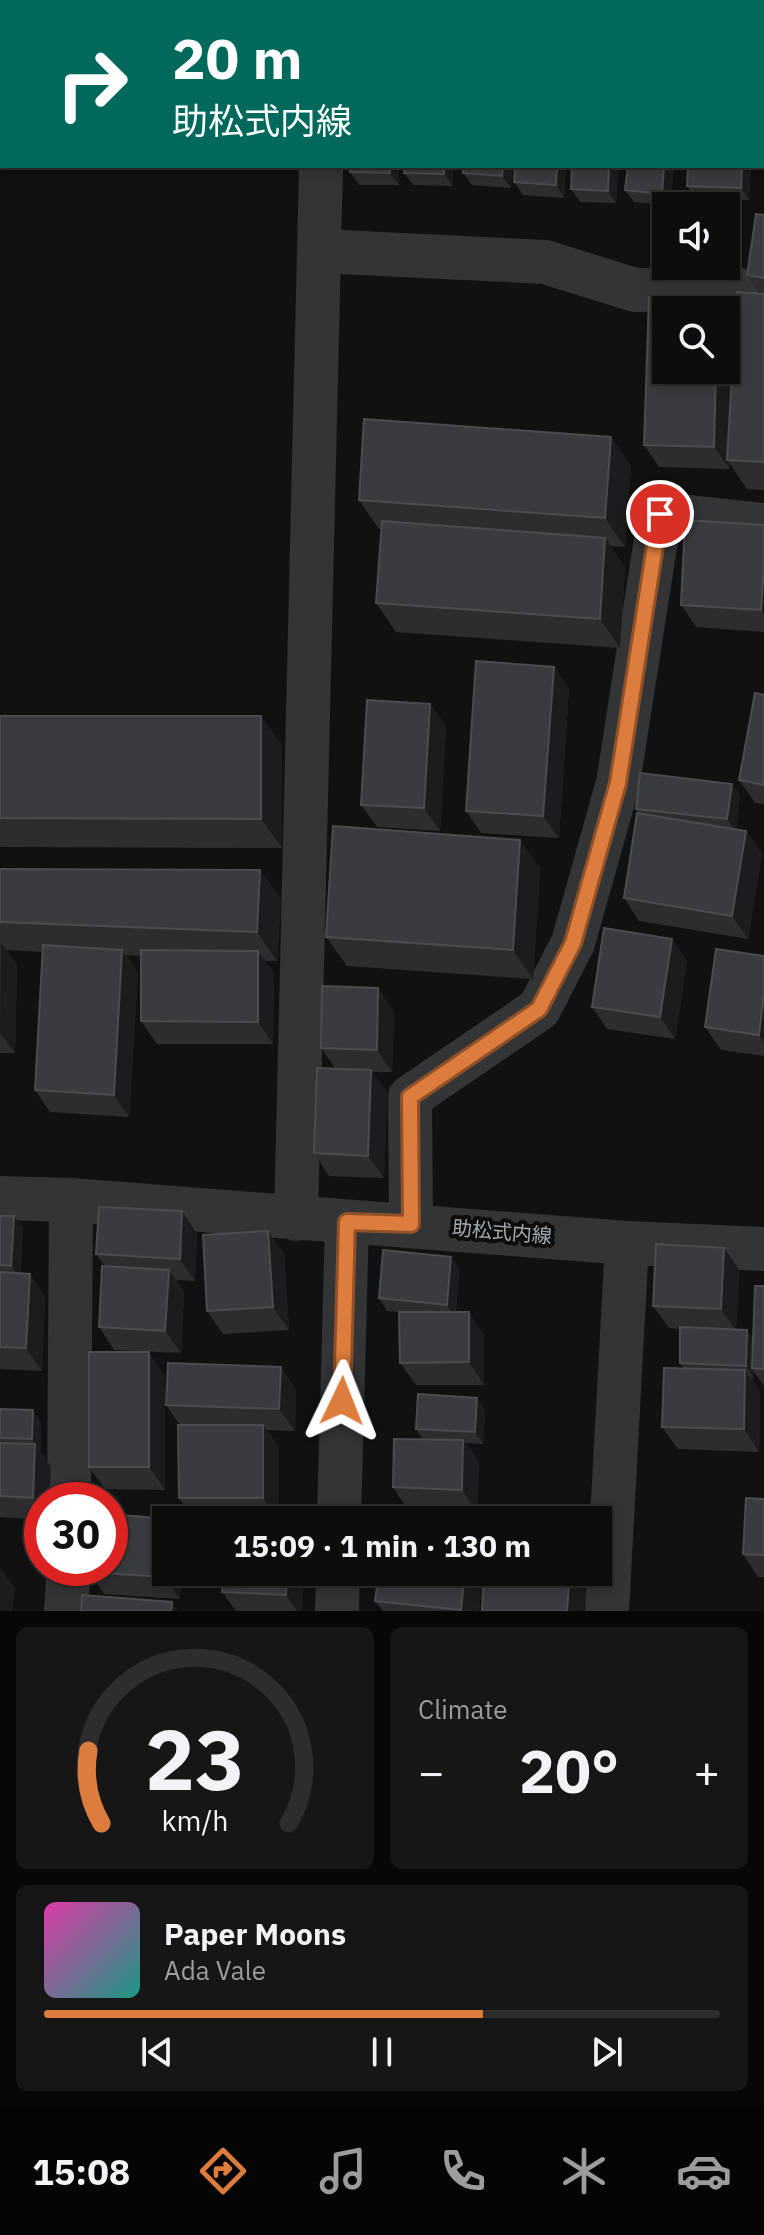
<!DOCTYPE html>
<html lang="en">
<head>
<meta charset="utf-8">
<style>
	body { margin:0; font-family:"IBM Plex Sans","Noto Sans JP",sans-serif; background:#161617; color:#f1f3f6; height:100vh; display:flex; flex-direction:column; font-size:30px; white-space:nowrap }
	* { box-sizing:border-box; margin:0 }
	p { font-size:26px; color:#9a9c9e }
	.icon { flex:none; width:44px; height:44px; fill:none; stroke:currentColor; stroke-width:2; stroke-linecap:round; stroke-linejoin:round }
	.map { position:relative; height:1611px; overflow:hidden }
	.side { display:flex; flex-direction:column; gap:16px; padding:16px; background:#070708; flex:1 }
	.side>* { flex:none }
	.top-card { position:absolute; left:0px; top:0px; width:764px; height:168px; box-shadow:0 4px 12px #0003,0 0 0 2px #2d2d2e; background:#00695c; color:#fff; overflow:hidden }
	.buttons { position:absolute; left:652px; top:192px; display:grid; gap:16px }
	.buttons a { display:grid; place-items:center; width:88px; height:88px; border-radius:0px; background:#0d0d0e; box-shadow:0 4px 12px #0003,0 0 0 2px #2d2d2e; font-size:40px }
	.speed { position:absolute; left:24px; top:1482px; display:flex; gap:16px; font-size:40px; font-weight:700; text-align:center }
	.speed>* { display:grid; place-content:center; width:104px; height:104px; border-radius:50%; background:#0d0d0e; box-shadow:0 4px 12px #0003,0 0 0 2px #2d2d2e; line-height:1 }
	.speed .limit { border:12px solid #d22; background:#fff; color:#111 }
	.pin { position:absolute; display:grid; place-items:center; width:68px; height:68px; color:#fff; margin:-34px; border:4px solid #fff; border-radius:50%; box-shadow:0 2px 8px #0007 }
	.me { position:absolute; width:88px; margin:-44px; rotate:2deg; stroke-linejoin:round; filter:drop-shadow(0 0 6px #0008) }
	.turn { display:flex; align-items:center; gap:28px; height:168px; padding:0 40px; font-size:36px }
	.turn .icon { width:104px; height:104px; stroke-width:2.5 }
	.turn b { display:block; font-size:56px; line-height:68px }
	.big { font-size:60px; font-weight:800; line-height:1.1 }
	.side .widget { flex:1; display:flex; flex-direction:column; justify-content:center; gap:12px; min-width:0; padding:0 28px; border-radius:12px; background:#161617 }
	.side .dial { align-items:center; gap:0 }
	.dial svg { height:208px; overflow:visible; fill:none; stroke:#2d2d2e; stroke-width:7; stroke-linecap:round; text-anchor:middle }
	.dial text { fill:#f1f3f6; stroke:none }
	.song { display:flex; align-items:center; gap:24px }
	.cover { width:96px; height:96px; border-radius:12px; background:linear-gradient(135deg,hsl(320 70% 55%),hsl(170 70% 35%)) }
	.played { height:8px; border-radius:4px; background:linear-gradient(90deg,#dd7d3d 65%,#2d2d2e 65%) }
	.keys { display:flex; justify-content:space-around; direction:ltr }
	.heat { display:flex; justify-content:space-between; align-items:center; font-size:44px; direction:ltr }
	.side .tiles { flex:1; display:grid; gap:16px; grid-template-columns:1fr 1fr }
	.widget:last-child { grid-column:span 2 }
	.trip { position:absolute; left:152px; top:1506px; width:460px; height:80px; border-radius:0px; background:#0d0d0e; box-shadow:0 4px 12px #0003,0 0 0 2px #2d2d2e; font-weight:800; line-height:80px; text-align:center }
	.tab-bar { display:flex; height:128px; justify-content:space-around; align-items:center; background:#050506; color:#9a9c9e }
	.tab-bar .icon { width:56px; height:56px }
	.tab-bar .on { color:#dd7d3d }
	.tab-bar b { font-size:36px; color:#f1f3f6 }
	.map>svg:first-child { display:block }
	.lines { fill:none; stroke-linecap:round; stroke-linejoin:round }
	.street { stroke:#323436; stroke-width:44 }
	.wall { fill:#2d2d30 }
	.shaded-wall { fill:#1c1c1e }
	.building { fill:#3a3b3e; stroke:#4a4c50; stroke-width:2 }
	.route-casing { stroke:#905128; stroke-width:20 }
	.route { stroke:#dd7d3d; stroke-width:14 }
	.labels { text-anchor:middle; stroke-width:8; stroke-linejoin:round; paint-order:stroke }
	.street-label { font-size:20px; fill:#a3abb1; stroke:#0c0c0d }
</style>
</head>
<body>
<div class="map">
<svg width="764" height="1611" viewBox="0 0 764 1611">
	<rect width="100%" height="100%" fill="#111112"/>
	<g class="lines">
		<!-- street -->
		<path class="street" d="M324 2V0
			M320 251 545 262 635 290 736 289
			M0 1198 71 1200 627 1243 764 1249
			M296 1219 321 166
			M411 1224 410 1097 539 1009 573 943 618 783 660 514 764 525
			M69 1500 71 1200
			M339 1520 347 1222
			M66 1611 69 1568
			M337 1611 338 1572
			M607 1611 627 1243"/>
	</g>
	<!-- wall -->
	<path class="wall" d="M0 0H145V2H2V8H0Z
		M348 0H534V2H349Z
		M638 0H748L749 2H638Z
		M147 166H270V170L149 169Z
		M350 166H399V185H359L350 172Z
		M404 166H453V186L413 185 404 173Z
		M512 166 511 188 472 185 463 173Z
		M515 166H566L564 198 523 195 514 182Z
		M618 166 616 203 580 202 571 189Z
		M628 166H674L670 206 634 202 625 190Z
		M688 166H751L749 200 696 198 687 186Z
		M764 215V490L747 489 730 464V469L659 467 644 445 734 322 733 349 760 294 747 275Z
		M611 437 631 466 625 547 610 546 625 567 620 648 396 632 376 603 381 529H379L359 500Z
		M764 525V632L696 627 681 605Z
		M554 667 569 689 559 838 481 833 466 811Z
		M764 695V804L755 803 739 780Z
		M430 704 446 726 440 831 377 827 361 805Z
		M0 716 282 745V848L0 847Z
		M732 784 740 796 736 830 746 831 762 854 748 939 639 921 624 898 639 814 636 809Z
		M520 840 540 869 533 979 347 966 326 937Z
		M0 869 260 870 281 899 277 961H265L274 973 273 1044H157L141 1021V956L126 955 138 973 129 1117 50 1112 35 1090 43 952 6 950 17 965 15 1053H0Z
		M764 956V1056L721 1050 705 1027Z
		M687 961 675 1039 607 1029 592 1007Z
		M378 988 394 1011 392 1072H372L387 1092 384 1178 329 1176 314 1153 335 1068 321 1048Z
		M182 1211 197 1234 195 1281 176 1280 184 1292 181 1353 114 1350 99 1327 105 1266 96 1254Z
		M0 1216H14L23 1229 20 1273 45 1296 42 1371 0 1369Z
		M268 1231 284 1254 289 1330 223 1334 207 1311Z
		M724 1248 739 1270 736 1329 764 1369V1386L754 1372V1379L751 1378 760 1392 759 1452 678 1449 662 1427 683 1368 680 1363V1329L669 1328 653 1306Z
		M451 1257 459 1269 456 1312 484 1334V1385H416L400 1363 402 1312 387 1311 379 1298Z
		M281 1367 296 1390 295 1431 267 1430 279 1447V1520H195L179 1498 180 1425 166 1405Z
		M165 1375V1490L105 1489 89 1467Z
		M0 1409 33 1410 41 1423 40 1452 51 1467 49 1500H42V1520L0 1517Z
		M485 1410 483 1444 466 1443 479 1462 477 1512 408 1510 393 1487 423 1439 416 1429Z
		M764 1499V1577H758L743 1554Z
		M110 1514 169 1519 170 1520H166V1572H182L180 1599 104 1594 89 1572V1568H110Z
		M223 1572H303L302 1611H236L222 1592Z
		M379 1572H480L483 1576 479 1611H383L375 1601Z"/>
	<!-- shaded-wall -->
	<path class="shaded-wall" d="M429 0H445V2H430Z
		M518 0H534V2H518Z
		M621 0H637V2H621Z
		M390 166H399V185L390 173Z
		M444 166H453V186L444 174Z
		M503 166H512L511 188 502 176Z
		M557 166H566L564 198 556 185Z
		M609 166H618L616 203 608 191Z
		M664 166H674L670 206 662 194Z
		M742 166H751L749 200 741 188Z
		M719 299 734 322 730 460H727L730 464V469L714 447 716 370H726V310H718Z
		M611 437 631 466 625 547 605 518Z
		M605 538 625 567 620 648 600 619Z
		M764 565V614L761 610Z
		M554 667 569 689 559 838 543 816Z
		M430 704 446 726 440 831 424 808Z
		M261 716 282 745V848L261 819Z
		M732 784 740 796 736 832 727 819Z
		M746 831 762 854 748 939 732 916Z
		M520 840 540 869 533 979 513 950Z
		M260 870 281 899 277 961 257 932Z
		M672 939 687 961 675 1039 660 1017Z
		M1 943 17 965 15 1053 0 1033Z
		M122 950 138 973 129 1117 114 1095Z
		M258 951 274 973 273 1044 258 1022Z
		M378 988 394 1011 392 1072 377 1050Z
		M764 992V1043L759 1035Z
		M371 1070 387 1092 384 1178 368 1156Z
		M182 1211 197 1234 195 1281 180 1259Z
		M14 1216 23 1229 19 1278 11 1266Z
		M268 1231 284 1254 289 1330 273 1307Z
		M724 1248 739 1270 736 1331 721 1309Z
		M451 1257 459 1269 455 1317 447 1305Z
		M169 1270 184 1292 181 1353 165 1331Z
		M30 1274 45 1296 42 1371 26 1348Z
		M469 1312 484 1334V1385L469 1362Z
		M747 1330 756 1342 752 1368 754 1372V1379L746 1366Z
		M149 1352 165 1375V1490L149 1467Z
		M281 1367 296 1390 295 1431 279 1409Z
		M745 1370 760 1392 759 1452 744 1429Z
		M477 1398 485 1410 483 1444 475 1432Z
		M33 1410 41 1423V1452L32 1439Z
		M263 1425 279 1447V1520L263 1498Z
		M463 1440 479 1462 477 1512 462 1490Z
		M35 1444 51 1467 49 1500H42V1511L33 1498Z
		M166 1553V1572H182L180 1599 164 1577Z
		M0 1567 15 1588 12 1611H0Z
		M287 1572H303L302 1611H297L286 1595Z
		M465 1572H480L483 1576 479 1611 461 1610Z
		M570 1572H572L586 1592 584 1611H567Z
		M172 1602 178 1611H171Z"/>
	<!-- building -->
	<path class="building" d="M440 0H518V2H440Z
		M564 0H621V2H564Z
		M638 0H720V2H638Z
		M350 166H390V173L350 172Z
		M404 166H444V174L404 173Z
		M463 166H503L502 176 463 173Z
		M515 166H557L556 185 514 182Z
		M572 166H609L608 191 571 189Z
		M628 166H664L662 194 625 190Z
		M688 166H742L741 188 687 186Z
		M756 214 764 215V278L747 275Z
		M737 292 764 294V462L727 460Z
		M649 297 719 299 718 310H666V370H716L714 447 644 445Z
		M364 419 611 437 605 518 359 500Z
		M685 520 764 525V565L761 610 681 605Z
		M382 521 605 538 600 619 376 603Z
		M476 661 554 667 543 816 466 811Z
		M755 693 764 695V785L739 780Z
		M367 700 430 704 424 808 361 805Z
		M0 716H261V819L0 818Z
		M640 773 732 784 727 819 636 809Z
		M637 813 746 831 732 916 624 898Z
		M333 826 520 840 513 950 326 937Z
		M0 869 260 870 257 932 0 922Z
		M604 928 672 939 660 1017 592 1007Z
		M43 945 122 950 114 1095 35 1090Z
		M716 949 764 956V992L759 1035 705 1027Z
		M141 950 258 951V1022L141 1021Z
		M322 986 378 988 377 1050 321 1048Z
		M317 1068 371 1070 368 1156 314 1153Z
		M99 1207 182 1211 180 1259 96 1254Z
		M0 1216H14L11 1266 0 1265Z
		M268 1231 273 1307 207 1311 203 1235Z
		M656 1244 724 1248 721 1309 653 1306Z
		M383 1250 451 1257 447 1305 379 1298Z
		M102 1266 169 1270 165 1331 99 1327Z
		M0 1272 30 1274 26 1348 0 1347Z
		M755 1286H764V1369L752 1368Z
		M399 1312H469V1362L400 1363Z
		M680 1327 747 1330 746 1366 680 1363Z
		M89 1352H149V1467H89Z
		M168 1363 281 1367 279 1409 166 1405Z
		M664 1368 745 1370 744 1429 662 1427Z
		M418 1394 477 1398 475 1432 416 1429Z
		M0 1409 33 1410 32 1439 0 1438Z
		M178 1425H263V1498H179Z
		M394 1439 463 1440 462 1490 393 1487Z
		M0 1443 35 1444 33 1498 0 1496Z
		M746 1498 764 1499V1555L743 1554Z
		M110 1514 169 1519V1520H166V1553L164 1577 89 1572V1568H110Z
		M223 1572H287L286 1595 222 1592Z
		M379 1572H465L461 1610 375 1601Z
		M484 1572H570L567 1611H482Z
		M82 1595 172 1602 171 1611H81Z"/>
	<g class="lines">
		<!-- route casing -->
		<g class="route-casing">
			<path id="route" d="M342 1401 347 1222 411 1224 410 1097 539 1009 573 943 618 783 660 514"/>
		</g>
		<!-- route -->
		<use href="#route" class="route"/>
	</g>
	<g class="labels">
		<!-- street labels -->
		<g class="street-label">
			<text transform="translate(502 1232) rotate(5)" y="7">助松式内線</text>
		</g>
	</g>
</svg>
<div class="buttons">
<a><svg class="icon" aria-label="sound" viewBox="0 0 24 24"><path d="M4 9h4l5-4v14l-5-4H4zM17 9q2 3 0 6"/></svg></a>
<a><svg class="icon" aria-label="search" viewBox="0 0 24 24"><circle cx="10" cy="10" r="6"/><path d="M15 15l6 6"/></svg></a>
</div>
<div class="speed"><div class="limit">30</div></div>
<div class="pin" style="left:660px;top:514px;background:#d93025"><svg class="icon" aria-label="arrive" viewBox="0 0 24 24"><path d="M6 21V4h12l-3 4 3 4H6"/></svg></div>
<svg class="me" style="left:342px;top:1401px" viewBox="-20 -20 40 40"><path d="M0-17L14 15 0 8-14 15z" fill="#dd7d3d" stroke="#fff" stroke-width="4"/></svg>
<div class="trip">15:09 · 1 min · 130 m</div>
<div class="top-card">
<div class="turn"><svg class="icon" aria-label="right" viewBox="0 0 24 24"><path d="M7 20v-9h11M14 6l5 5-5 5"/></svg><div><b>20 m</b>助松式内線</div></div>
</div>
</div>
<section class="side">
<div class="tiles">
<div class="widget dial"><svg viewBox="0 0 100 80">
<path d="M14 69A42 42 0 1 1 86 69"/>
<path d="M14 69A42 42 0 0 1 9 41" stroke="#dd7d3d"/>
<text x="50" y="56" font-size="32" font-weight="700">23</text>
<text x="50" y="72" font-size="11">km/h</text>
</svg></div>
<div class="widget"><p>Climate</p>
<div class="heat"><a>−</a><b class="big">20°</b><a>+</a></div>
</div>
<div class="widget">
<div class="song"><i class="cover"></i><div><b>Paper Moons</b><p>Ada Vale</p></div></div>
<div class="played"></div>
<div class="keys"><svg class="icon" aria-label="previous" viewBox="0 0 24 24"><path d="M18 5L8 12l10 7zM5 5v14"/></svg><svg class="icon" aria-label="pause" viewBox="0 0 24 24"><path d="M8 5v14M16 5v14"/></svg><svg class="icon" aria-label="next" viewBox="0 0 24 24"><path d="M6 5l10 7-10 7zM19 5v14"/></svg></div>
</div>
</div>
</section>
<nav class="tab-bar">
<b>15:08</b>
<svg class="icon on" aria-label="directions" viewBox="0 0 24 24"><path d="M12 3l9 9-9 9-9-9zM9 14v-3h6M13 9l2 2-2 2"/></svg>
<svg class="icon" aria-label="music" viewBox="0 0 24 24"><path d="M9 18V5l10-2v13"/><circle cx="6" cy="18" r="3"/><circle cx="16" cy="16" r="3"/></svg>
<svg class="icon" aria-label="phone" viewBox="0 0 24 24"><path d="M5 4h4l2 5-3 2q2 4 5 5l2-3 5 2v4C11 20 4 13 5 4z"/></svg>
<svg class="icon" aria-label="climate" viewBox="0 0 24 24"><path d="M12 3v18M4 7l16 10M4 17L20 7"/></svg>
<svg class="icon" aria-label="car" viewBox="0 0 24 24"><path d="M5 17H2v-5l4-1 3-4h7l3 4 3 1v5h-3M9 17h6M6 11h13"/><circle cx="7" cy="17" r="2"/><circle cx="17" cy="17" r="2"/></svg>
</nav>
</body>
</html>
